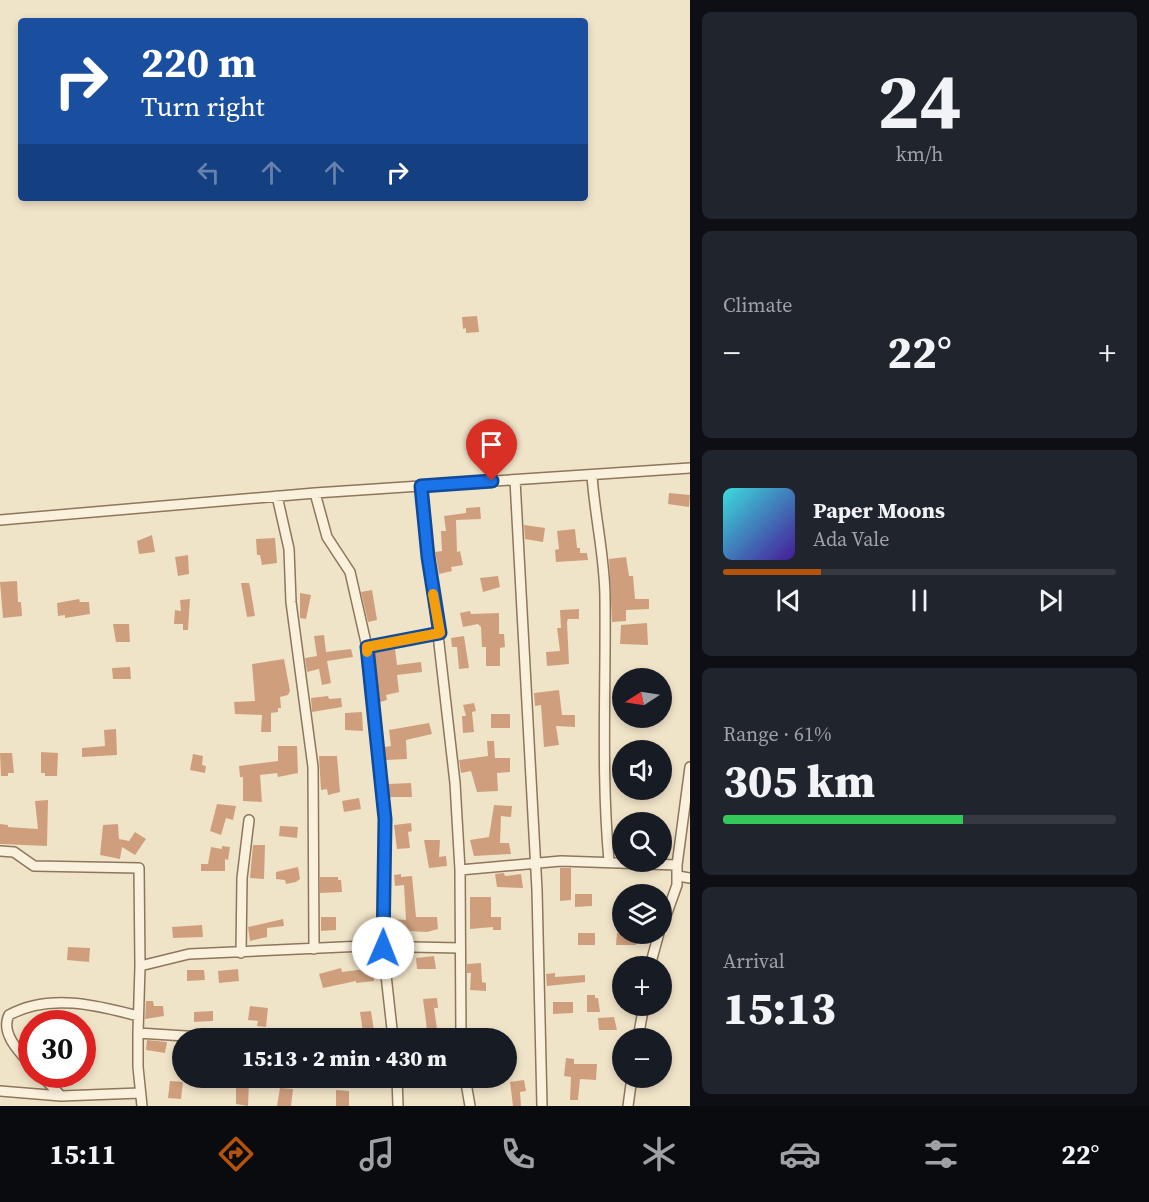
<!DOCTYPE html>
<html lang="en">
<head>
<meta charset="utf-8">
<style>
	body { margin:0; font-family:"Source Serif 4",serif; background:#20242c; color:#f1f3f6; height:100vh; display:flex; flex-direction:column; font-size:22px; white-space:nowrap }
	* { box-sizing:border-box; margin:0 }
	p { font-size:20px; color:#9ea1a6 }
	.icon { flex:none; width:33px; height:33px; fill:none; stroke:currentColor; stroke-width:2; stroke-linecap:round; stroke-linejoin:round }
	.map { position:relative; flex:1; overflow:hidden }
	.panel { display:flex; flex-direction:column; gap:12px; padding:12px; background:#0d0f14; width:459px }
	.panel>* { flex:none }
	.banner { position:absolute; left:18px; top:18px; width:570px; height:183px; border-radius:6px; box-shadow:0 3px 9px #0003; background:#1a4fa0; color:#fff; overflow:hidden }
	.needle { width:39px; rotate:258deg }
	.buttons { position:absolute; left:612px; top:668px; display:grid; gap:12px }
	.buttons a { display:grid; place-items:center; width:60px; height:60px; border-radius:50%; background:#171b24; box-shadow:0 3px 9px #0003; font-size:30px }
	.speed { position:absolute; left:18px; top:1010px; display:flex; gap:12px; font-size:30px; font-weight:700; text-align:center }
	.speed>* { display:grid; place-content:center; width:78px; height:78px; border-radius:50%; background:#171b24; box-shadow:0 3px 9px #0003; line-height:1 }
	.speed .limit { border:9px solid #d22; background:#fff; color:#111 }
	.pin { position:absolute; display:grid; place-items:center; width:51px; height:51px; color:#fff; margin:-62px -26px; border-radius:50% 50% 50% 0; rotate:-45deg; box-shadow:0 0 6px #0007 }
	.pin .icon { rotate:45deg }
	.me { position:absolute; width:66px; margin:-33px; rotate:1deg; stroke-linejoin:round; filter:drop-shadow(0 0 4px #0008) }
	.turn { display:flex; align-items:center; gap:21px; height:126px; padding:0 24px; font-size:27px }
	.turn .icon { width:78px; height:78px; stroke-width:2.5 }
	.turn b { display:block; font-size:42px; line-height:51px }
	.lanes { display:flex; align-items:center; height:57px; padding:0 24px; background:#0003; justify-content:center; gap:30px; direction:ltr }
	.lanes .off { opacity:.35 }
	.big { font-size:45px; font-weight:800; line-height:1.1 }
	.panel .tile { flex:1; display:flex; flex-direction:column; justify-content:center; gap:9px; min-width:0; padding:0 21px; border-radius:9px; background:#20242c }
	.panel .dial { align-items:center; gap:0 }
	.dial b { font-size:78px; line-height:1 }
	.song { display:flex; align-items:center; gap:18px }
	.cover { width:72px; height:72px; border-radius:9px; background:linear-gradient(135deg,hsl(180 70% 55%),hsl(260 70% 35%)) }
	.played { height:6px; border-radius:3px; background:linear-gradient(90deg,#b45309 25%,#363941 25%) }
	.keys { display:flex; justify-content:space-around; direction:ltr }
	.heat { display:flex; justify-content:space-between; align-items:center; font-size:33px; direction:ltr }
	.charge { height:9px; border-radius:4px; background:linear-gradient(90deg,#34c759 61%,#363941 0) }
	.trip { position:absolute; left:172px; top:1028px; width:345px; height:60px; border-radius:30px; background:#171b24; box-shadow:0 3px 9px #0003; font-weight:800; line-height:60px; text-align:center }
	.tab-bar { display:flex; height:96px; justify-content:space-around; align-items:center; background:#090b0e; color:#9ea1a6 }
	.tab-bar .icon { width:42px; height:42px }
	.tab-bar .on { color:#b45309 }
	.tab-bar b { font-size:27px; color:#f1f3f6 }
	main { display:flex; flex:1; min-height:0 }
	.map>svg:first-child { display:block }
	.building { fill:#cf9f7d }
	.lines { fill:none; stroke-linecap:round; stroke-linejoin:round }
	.street-casing { stroke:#8d765c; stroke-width:12 }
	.street { stroke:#faf1dc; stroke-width:9 }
	.route-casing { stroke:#114b97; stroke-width:15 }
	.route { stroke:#1a73e8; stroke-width:10 }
	.slow { stroke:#f59e0b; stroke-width:10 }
</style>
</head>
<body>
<main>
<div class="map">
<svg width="690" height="1106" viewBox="0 0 690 1106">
	<rect width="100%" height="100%" fill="#f0e4c8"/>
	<!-- building -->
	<path class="building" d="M477 316 479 332 466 333V328L463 329 462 317Z
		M669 493 690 495 689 507 668 504Z
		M480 507 481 519 456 520 457 552 460 551 463 565 451 567 452 571 439 574 435 552 442 551 441 531H446L444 516 466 513V508Z
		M524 525 545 528 543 542 525 539Z
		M575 529 577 548H580V553H587L588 560 556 562 555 550 559 549 557 531Z
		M152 535 155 552 139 554 137 541Z
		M275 538 277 563 262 565 260 555H257L256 539Z
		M188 555 189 574 178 576 175 557Z
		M626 557 629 576H633L635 599H649V609L626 610V621L612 622 609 559Z
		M498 576 500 587 483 592 480 578Z
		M17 581 18 602H21L22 616 3 618 0 582Z
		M241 583H249L250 587 255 616 247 617Z
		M372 590 377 620 368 622 361 592Z
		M300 593 311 595 306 619 300 618Z
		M79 599 80 602H89L90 614 65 618V615L58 616 57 603Z
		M190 599 188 630H183V624H174L175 610 181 611 180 600Z
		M579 609V619H568L567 622 569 664 547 666 546 652 560 651 557 628H561L560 610Z
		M470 611 471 614 499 613V634H504L505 647 500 648V666H486V647H482L481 627 478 624 463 627 460 613Z
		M647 623 648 645 620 644 621 625Z
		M113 624H129L130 642H116Z
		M324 635 326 652 351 649 353 657 327 661 331 683 322 685 319 669 307 672 305 658 317 656 314 636Z
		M464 636 469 668 459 669 457 647H452L451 638Z
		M395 649 397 665 421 662 422 672 397 675 399 692 386 695 387 700 380 702 374 652Z
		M284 659 290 691 288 695 280 697 281 708H278V712L271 713V732H261L262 715 235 714 234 702 255 701 252 664Z
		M130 667 131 679H113L112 668Z
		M559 690 562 715H575V727L556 726 559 745 544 747 541 705 535 706 534 693Z
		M328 696 329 699 341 698 342 707 312 712 311 698Z
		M474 703 476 711 472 712 474 732 463 733 462 716H466L463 705Z
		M362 712 363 731 345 730V713Z
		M491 714H510V728H491Z
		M429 723 432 734 406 740 407 759 386 760 384 747 391 746 389 730Z
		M116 729 117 755 82 757V748L105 746 104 730Z
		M487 741H494L495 758H510V772L497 773 498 791 477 792 471 771 461 773 459 760 488 756Z
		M278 746H297L298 773 278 777 277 773 260 775 262 802 243 801V777H240L239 766 278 761Z
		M41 752 58 753 57 776H45V773H41Z
		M0 753H12L14 773H8V776H1Z
		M193 754 203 756 202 765 206 766 205 773 190 770Z
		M319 756H337L340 792 328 795 327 789 321 790Z
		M411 783 412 797H390L388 784Z
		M359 798 361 809 344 812 342 801Z
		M48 800 47 846 0 844V824L8 825V827L38 829 35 801Z
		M217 804 236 806 233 820 226 818 221 835 210 831Z
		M494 805 512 806 511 817 501 816 500 843H509L511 854 474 856 470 840 489 837Z
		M411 823 412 831 408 832 410 848 397 849 394 825Z
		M118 824 119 839 129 841 135 832 146 839 135 855 122 847 120 859 100 855 103 825Z
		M280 826 298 827 297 838 279 836Z
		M424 840H440L439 857 446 856 447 866 429 868Z
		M253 845H265L264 879 250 878Z
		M222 846 230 847 228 860 225 859V871H201V864H208L211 847 222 849Z
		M298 867 300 879 296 882 286 884 285 880 276 879V872Z
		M560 868H571V900L560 901Z
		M504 873 505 876 521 874 523 888 497 887 495 874Z
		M401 874V877L412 876 416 917H437L438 929 427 932 390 930V919L406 920 404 885 395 886 394 875Z
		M320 877H338V880H341L342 892 320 893Z
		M575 894H592V906L575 907Z
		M470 897H491V917H501V930H493V927L470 929Z
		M321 917H336V930L321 931Z
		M283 919 284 926 267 928V937L250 941 248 927Z
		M202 925 203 937 173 938 172 927Z
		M578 933H595V945H578Z
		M617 933H636V945H616Z
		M68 947 90 948 89 962 67 960Z
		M434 956 436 969H417L416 958Z
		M481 963 482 982 486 983V991L470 990 471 973H467V964Z
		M341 968 342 972 373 968 374 981 356 983V981L323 988 319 974Z
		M238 969 239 981 219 983 218 971Z
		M187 970H204L205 980 187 981Z
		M555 973V977L585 975V982L547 986 546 974Z
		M587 995H595V998H598L600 1012H587Z
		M437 998 438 1008H434L438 1036 428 1037 423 999Z
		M146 1001H153L154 1006H163L164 1016 145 1019Z
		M553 1002H573V1013L553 1014Z
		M250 1006 268 1008 266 1027 257 1026 258 1021 248 1020Z
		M213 1011V1021L194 1022V1012Z
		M371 1011 374 1031 363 1032 360 1012Z
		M614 1017 617 1030H599L598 1018Z
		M147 1040 167 1042 165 1053 146 1050Z
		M566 1058 574 1059V1064H597L596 1080 580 1079 578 1100H570L571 1077 564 1076Z
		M342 1077H374L375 1084 343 1086Z
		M236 1080 249 1081 248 1106 236 1104Z
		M524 1080 526 1091 520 1092 521 1106H513L510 1082Z
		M170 1081 183 1082 181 1099 168 1098Z
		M280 1088 293 1089 291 1106H277Z
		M336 1090 349 1091V1106H336Z"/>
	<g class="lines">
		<!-- street casing -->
		<g class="street-casing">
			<path id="street" d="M592 476C595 518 605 557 605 599 606 687 601 774 609 861
				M515 480 537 890 542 1106
				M421 486 455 783 460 870 461 1038
				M315 493 327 537 350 572 367 647 385 819 383 948 393 1038
				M277 496 289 549 291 602 313 767 314 949
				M0 520 315 493 690 468
				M367 647 440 633
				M0 851 14 852 34 866 139 868 140 966
				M460 870 561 861 677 865
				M678 876 690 878
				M662 927 677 885V865L690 767
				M241 953 242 878 249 820
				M650 966 659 933
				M138 1033V1067L142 1106
				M217 1038 138 1033 140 966 189 954 364 946 460 948
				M638 1038 644 1005
				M32 1066C19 1052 0 1033 9 1015 49 993 97 1005 138 1016
				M40 1074 61 1096 140 1093
				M397 1077 398 1106
				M465 1077 470 1106
				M0 1091 61 1096
				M628 1106 632 1077"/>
		</g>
		<!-- street -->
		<use href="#street" class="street"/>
	</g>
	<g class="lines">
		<!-- route casing -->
		<g class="route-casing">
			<path id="route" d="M383 948 385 819 367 647 440 633 428 557 421 486 492 481"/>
		</g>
		<!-- route -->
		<use href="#route" class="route"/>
		<!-- slow -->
		<path class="slow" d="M367 652V647L440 633 433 594"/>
	</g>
</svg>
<div class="buttons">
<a><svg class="needle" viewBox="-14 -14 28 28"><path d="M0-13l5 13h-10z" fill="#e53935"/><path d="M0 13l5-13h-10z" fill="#9ea1a6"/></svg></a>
<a><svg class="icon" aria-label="sound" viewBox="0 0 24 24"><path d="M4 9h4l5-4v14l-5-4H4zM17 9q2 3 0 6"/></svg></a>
<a><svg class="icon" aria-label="search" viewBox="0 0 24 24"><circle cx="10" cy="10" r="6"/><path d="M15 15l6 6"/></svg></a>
<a><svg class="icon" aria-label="layers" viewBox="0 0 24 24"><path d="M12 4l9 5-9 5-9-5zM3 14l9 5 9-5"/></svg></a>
<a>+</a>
<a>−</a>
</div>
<div class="speed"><div class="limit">30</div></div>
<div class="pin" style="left:492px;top:481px;background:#d93025"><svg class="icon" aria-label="arrive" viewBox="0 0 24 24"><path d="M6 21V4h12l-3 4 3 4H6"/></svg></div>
<svg class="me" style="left:383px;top:948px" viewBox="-20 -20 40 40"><circle r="19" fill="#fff"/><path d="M0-13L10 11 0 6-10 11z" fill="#1a73e8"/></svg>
<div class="trip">15:13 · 2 min · 430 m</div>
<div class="banner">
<div class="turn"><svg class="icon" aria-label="right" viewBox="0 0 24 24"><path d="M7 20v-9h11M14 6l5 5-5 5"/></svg><div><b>220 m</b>Turn right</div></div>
<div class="lanes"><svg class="icon off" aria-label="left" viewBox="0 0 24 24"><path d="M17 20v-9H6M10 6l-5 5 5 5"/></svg><svg class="icon off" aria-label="ahead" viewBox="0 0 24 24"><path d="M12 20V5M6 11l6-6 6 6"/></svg><svg class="icon off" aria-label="ahead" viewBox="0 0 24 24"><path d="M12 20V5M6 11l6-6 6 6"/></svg><svg class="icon" aria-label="right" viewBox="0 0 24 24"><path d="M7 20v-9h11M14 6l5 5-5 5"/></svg></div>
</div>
</div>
<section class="panel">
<div class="tile dial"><b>24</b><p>km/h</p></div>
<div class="tile"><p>Climate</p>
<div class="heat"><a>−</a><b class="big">22°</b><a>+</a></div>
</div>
<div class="tile">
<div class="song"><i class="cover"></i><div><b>Paper Moons</b><p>Ada Vale</p></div></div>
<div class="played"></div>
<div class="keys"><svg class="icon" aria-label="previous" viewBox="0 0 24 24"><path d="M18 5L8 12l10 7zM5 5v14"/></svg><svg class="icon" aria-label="pause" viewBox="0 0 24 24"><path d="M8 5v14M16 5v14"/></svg><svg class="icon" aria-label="next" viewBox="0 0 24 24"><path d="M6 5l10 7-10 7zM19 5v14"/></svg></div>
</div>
<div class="tile"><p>Range · 61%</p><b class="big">305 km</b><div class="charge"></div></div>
<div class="tile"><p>Arrival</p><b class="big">15:13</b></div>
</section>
</main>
<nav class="tab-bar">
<b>15:11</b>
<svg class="icon on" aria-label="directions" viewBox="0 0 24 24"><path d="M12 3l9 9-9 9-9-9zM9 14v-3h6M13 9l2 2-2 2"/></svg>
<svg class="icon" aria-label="music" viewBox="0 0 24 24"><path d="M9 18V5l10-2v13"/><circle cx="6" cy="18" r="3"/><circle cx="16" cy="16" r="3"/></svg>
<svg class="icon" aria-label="phone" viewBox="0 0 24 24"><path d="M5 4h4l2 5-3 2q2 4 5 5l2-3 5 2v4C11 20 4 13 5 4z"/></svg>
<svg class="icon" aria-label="climate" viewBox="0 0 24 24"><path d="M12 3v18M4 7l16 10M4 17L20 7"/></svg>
<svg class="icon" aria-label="car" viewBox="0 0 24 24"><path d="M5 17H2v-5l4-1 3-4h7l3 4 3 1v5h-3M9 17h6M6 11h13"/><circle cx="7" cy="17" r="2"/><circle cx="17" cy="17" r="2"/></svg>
<svg class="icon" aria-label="filters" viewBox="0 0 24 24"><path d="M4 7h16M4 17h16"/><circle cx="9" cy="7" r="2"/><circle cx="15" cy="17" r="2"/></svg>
<b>22°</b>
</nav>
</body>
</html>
